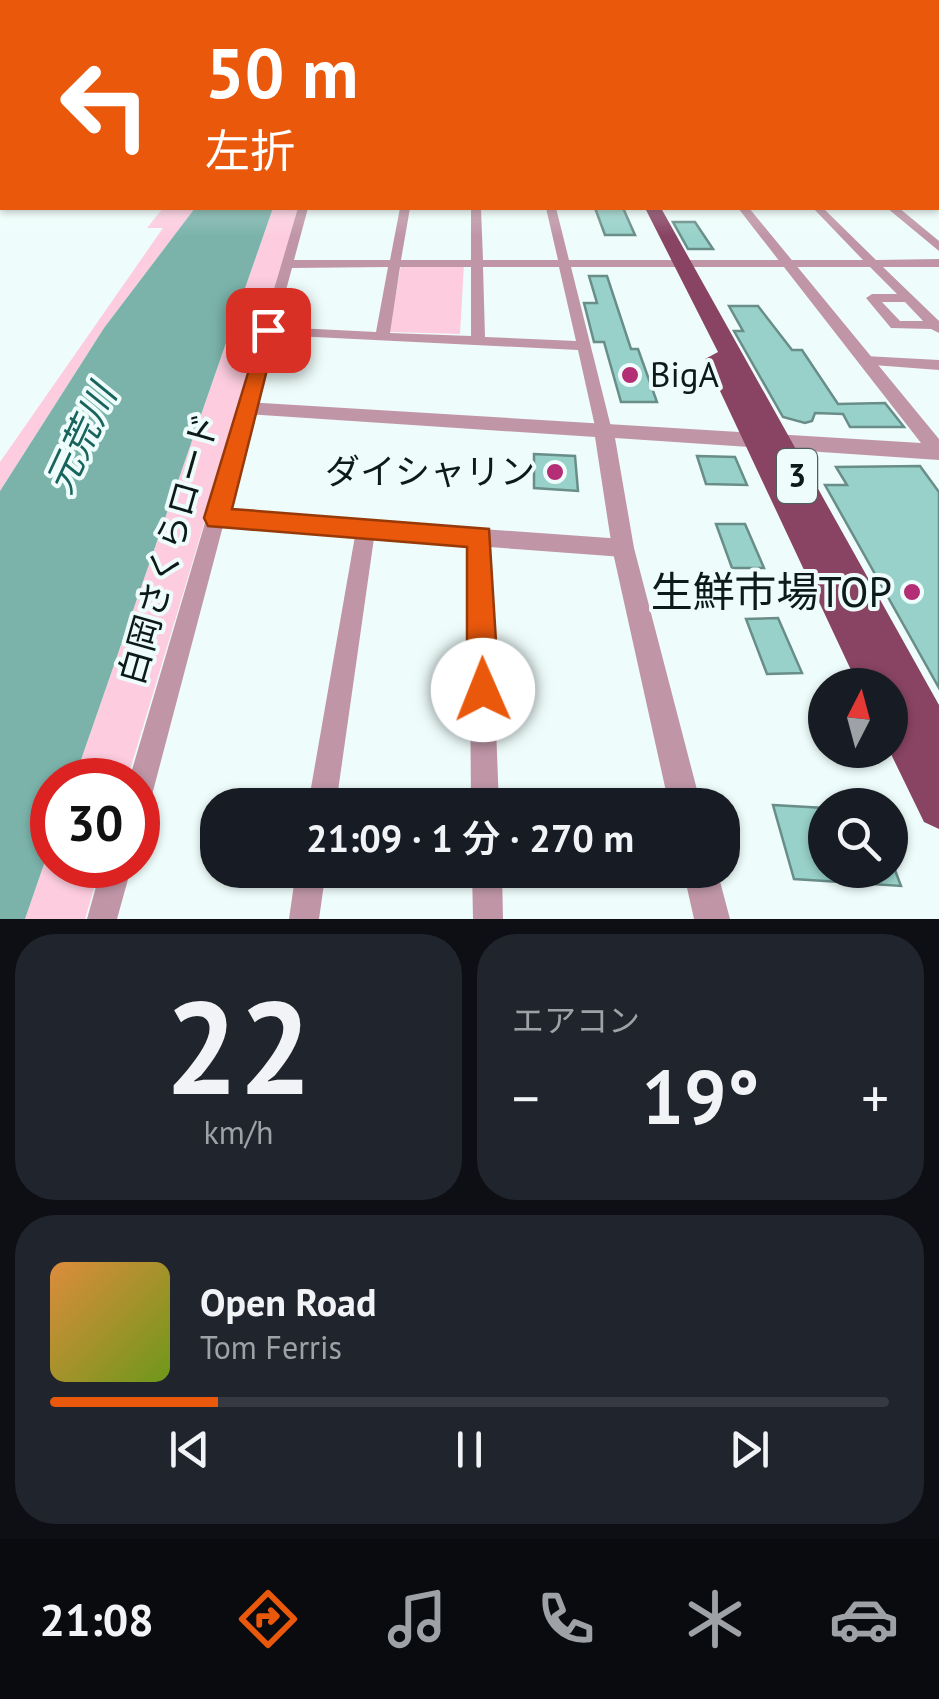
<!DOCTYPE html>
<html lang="ja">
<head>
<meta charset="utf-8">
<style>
	body { margin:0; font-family:"PT Sans","Noto Sans JP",sans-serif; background:#20242c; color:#f1f3f6; height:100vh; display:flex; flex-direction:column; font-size:38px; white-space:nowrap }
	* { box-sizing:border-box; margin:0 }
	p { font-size:32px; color:#9ea1a6 }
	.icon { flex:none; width:55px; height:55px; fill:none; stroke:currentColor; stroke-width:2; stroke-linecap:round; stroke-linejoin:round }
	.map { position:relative; height:919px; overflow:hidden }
	.sheet { display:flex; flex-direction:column; gap:15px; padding:15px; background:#0d0f14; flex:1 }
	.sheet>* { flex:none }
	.banner { position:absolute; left:0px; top:0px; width:940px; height:210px; box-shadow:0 2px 8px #0004; background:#ea580c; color:#fff; overflow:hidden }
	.needle { width:65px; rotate:6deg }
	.tools { position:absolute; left:808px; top:668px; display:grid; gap:20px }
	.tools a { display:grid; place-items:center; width:100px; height:100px; border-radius:50%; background:#171b24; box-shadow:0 2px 8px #0004; font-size:50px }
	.speed { position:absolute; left:30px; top:758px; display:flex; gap:20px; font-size:50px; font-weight:700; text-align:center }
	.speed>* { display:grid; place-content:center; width:130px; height:130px; border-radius:50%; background:#171b24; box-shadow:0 2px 8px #0004; line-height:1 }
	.speed .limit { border:15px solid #d22; background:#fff; color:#111 }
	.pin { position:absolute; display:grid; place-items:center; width:85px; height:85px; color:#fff; margin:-42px; border-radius:20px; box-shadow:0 5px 15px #0006 }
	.me { position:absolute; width:110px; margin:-55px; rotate:359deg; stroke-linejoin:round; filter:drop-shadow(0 0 8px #0008) }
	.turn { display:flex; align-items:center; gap:35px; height:210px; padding:0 40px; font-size:45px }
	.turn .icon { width:130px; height:130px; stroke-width:2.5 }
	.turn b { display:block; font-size:70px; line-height:85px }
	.big { font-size:75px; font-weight:600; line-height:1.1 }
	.sheet .tile { flex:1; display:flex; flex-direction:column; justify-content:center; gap:15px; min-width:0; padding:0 35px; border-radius:40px; background:#20242c }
	.sheet .dial { align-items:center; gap:0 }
	.dial b { font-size:130px; line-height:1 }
	.song { display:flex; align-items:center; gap:30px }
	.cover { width:120px; height:120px; border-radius:15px; background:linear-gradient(135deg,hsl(30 70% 55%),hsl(80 70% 35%)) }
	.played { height:10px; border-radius:5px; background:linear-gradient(90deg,#ea580c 20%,#363941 20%) }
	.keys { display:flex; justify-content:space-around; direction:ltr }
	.heat { display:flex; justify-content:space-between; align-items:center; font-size:55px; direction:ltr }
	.sheet .tiles { flex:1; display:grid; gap:15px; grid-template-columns:1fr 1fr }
	.tile:last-child { grid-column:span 2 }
	.trip { position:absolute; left:200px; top:788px; width:540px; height:100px; border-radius:40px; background:#171b24; box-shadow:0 2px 8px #0004; font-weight:600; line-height:100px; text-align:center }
	.menu { display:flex; height:160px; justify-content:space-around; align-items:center; background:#090b0e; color:#9ea1a6 }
	.menu .icon { width:70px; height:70px }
	.menu .selected { color:#ea580c }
	.menu b { font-size:45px; color:#f1f3f6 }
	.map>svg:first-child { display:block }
	.green { fill:#fdcddf }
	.water { fill:#7bb3ab }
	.building { fill:#98d1c9; stroke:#698d88; stroke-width:2.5 }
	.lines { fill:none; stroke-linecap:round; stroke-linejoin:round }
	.minor { fill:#c096a7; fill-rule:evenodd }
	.tertiary { fill:#c096a7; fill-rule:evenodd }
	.primary { fill:#894463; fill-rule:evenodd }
	.route { fill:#ea580c; stroke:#983908; stroke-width:2.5 }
	.poi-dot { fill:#b32e74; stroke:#eefdfb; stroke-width:4 }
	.labels { text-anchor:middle; stroke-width:8; stroke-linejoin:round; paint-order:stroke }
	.shield { fill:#eefdfb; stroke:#505f5d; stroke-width:2.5 }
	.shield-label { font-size:32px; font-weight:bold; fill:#0c1b19 }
	.poi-label { font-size:35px; fill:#0c1b19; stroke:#eefdfb; text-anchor:start }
	.street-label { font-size:35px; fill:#0c1b19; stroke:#eefdfb }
	.water-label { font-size:38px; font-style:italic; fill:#18635c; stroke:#eefdfb }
	.near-poi-label { font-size:42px; fill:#0c1b19; stroke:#eefdfb; text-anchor:end }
</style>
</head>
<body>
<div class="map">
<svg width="939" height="919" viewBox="0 0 939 919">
	<rect width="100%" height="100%" fill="#eefdfb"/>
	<!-- green -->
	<path class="green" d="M163 208H195L104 328 0 491V462L163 228H147Z
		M273 208H299L127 780H74Z
		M464 264 460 334 389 332 401 265Z
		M52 841V865H101L85 919H25Z"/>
	<!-- water -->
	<path class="water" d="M195 208H273L74 780H52V841L25 919H0V491L104 328Z"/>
	<!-- building -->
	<path class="building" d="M595 208H623L635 235H605Z
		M673 222H695L713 249H688Z
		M589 276H607L631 349H638L657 402H621L604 342H594L584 303H597Z
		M729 306H758L792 350H802L838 404 885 403 904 427H850L843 414 815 413 812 421 805 423 783 417 734 331H743Z
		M534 454 575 456 578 491 534 488Z
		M697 456 735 457 747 485 706 484Z
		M920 466 939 492V688L825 485H847L836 467Z
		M716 524H745L764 568H732Z
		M778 618 802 673 767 674 746 619Z
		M773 805 825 808V870H895L901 886 794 879Z"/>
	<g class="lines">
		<!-- minor -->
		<path class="minor" d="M938 130H939V135H938Z
			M938 156 939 157V163L938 162Z
			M938 184H939V191L938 190Z
			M298 208H308L294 260H390L400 208H410L401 260H471V208H481L483 260H558L546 208H556L569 260H863L813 208H823L876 260 939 259V267H883L939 321V333L931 329 891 328 866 298 872 294H897L870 267H571L612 431 604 437 596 431 578 350 274 335 227 511 623 539 630 542 633 548 630 554 623 557 489 547 499 805H471L469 545 374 538 336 805H308L355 536 223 526 152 795 148 805 138 809V780H129ZM388 267 376 332 276 327 292 268ZM400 267H471V336L390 333ZM483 267H559L576 341 485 337ZM882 302H905L923 321H900Z
			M865 356 939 360V370L860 364 858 361Z
			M102 865H132L117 919H87Z
			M296 870H326L319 919H289Z
			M472 870H502L503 919H473Z"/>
		<!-- tertiary -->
		<path class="tertiary" d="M938 175H939V181H938Z
			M738 208H749L939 439V460L615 438 634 548 701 805H669L612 548 595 437 247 414 238 408 247 402 921 443Z
			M887 208H899L939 241V251Z
			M683 870H717L730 919H694Z"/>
		<!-- primary -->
		<path class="primary" d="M645 208H661L939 705V829L924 822 889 750 890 685H858L705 359 718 352Z"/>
	</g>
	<!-- sky -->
	<linearGradient id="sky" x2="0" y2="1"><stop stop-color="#7cb4d0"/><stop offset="0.46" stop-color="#f7fefd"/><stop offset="1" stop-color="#f7fefd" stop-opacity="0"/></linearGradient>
	<rect width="939" height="236" fill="url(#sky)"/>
	<!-- route -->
	<path class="route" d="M262 327 277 330 232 509 489 529 499 690 494 701 483 706 472 701 467 690V547L208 526 204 518Z"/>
	<!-- markers -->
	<g class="poi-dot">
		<circle cx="630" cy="375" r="10"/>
		<circle cx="555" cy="472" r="10"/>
		<circle cx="912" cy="592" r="10"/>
	</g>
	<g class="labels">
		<!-- shield labels -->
		<rect class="shield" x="777" y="449" width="40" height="54" rx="8"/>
		<g class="shield-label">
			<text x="797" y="487">3</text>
		</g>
		<!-- poi labels -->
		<g class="poi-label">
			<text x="650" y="387">BigA</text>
			<text x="535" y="484" text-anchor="end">ダイシャリン</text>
		</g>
		<!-- street labels -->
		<g class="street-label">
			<text transform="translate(169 549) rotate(-74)" y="12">白岡さくらロード</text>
		</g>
		<!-- water labels -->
		<g class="water-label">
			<text transform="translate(81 439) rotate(-65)" y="13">元荒川</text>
		</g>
		<!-- near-poi labels -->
		<g class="near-poi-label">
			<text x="892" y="607">生鮮市場TOP</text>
		</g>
	</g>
</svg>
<div class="tools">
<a><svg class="needle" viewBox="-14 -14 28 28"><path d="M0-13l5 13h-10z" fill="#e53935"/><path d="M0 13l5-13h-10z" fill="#9ea1a6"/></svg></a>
<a><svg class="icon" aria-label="search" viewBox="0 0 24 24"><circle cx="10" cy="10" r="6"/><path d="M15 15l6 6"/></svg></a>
</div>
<div class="speed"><div class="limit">30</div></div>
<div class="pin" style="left:268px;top:330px;background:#d93025"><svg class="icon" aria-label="arrive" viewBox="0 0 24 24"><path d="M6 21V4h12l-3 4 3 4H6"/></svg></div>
<svg class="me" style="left:483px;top:690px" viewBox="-20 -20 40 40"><circle r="19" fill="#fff"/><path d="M0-13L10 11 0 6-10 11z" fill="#ea580c"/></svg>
<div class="trip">21:09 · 1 分 · 270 m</div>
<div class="banner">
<div class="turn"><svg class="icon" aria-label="left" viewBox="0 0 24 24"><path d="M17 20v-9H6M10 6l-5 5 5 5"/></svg><div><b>50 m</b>左折</div></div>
</div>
</div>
<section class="sheet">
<div class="tiles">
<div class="tile dial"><b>22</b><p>km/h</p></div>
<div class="tile"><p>エアコン</p>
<div class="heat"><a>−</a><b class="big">19°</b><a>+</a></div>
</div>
<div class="tile">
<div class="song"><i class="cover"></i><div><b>Open Road</b><p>Tom Ferris</p></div></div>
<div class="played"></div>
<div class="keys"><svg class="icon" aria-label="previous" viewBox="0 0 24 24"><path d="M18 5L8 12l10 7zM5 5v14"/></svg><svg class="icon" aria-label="pause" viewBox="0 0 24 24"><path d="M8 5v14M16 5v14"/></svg><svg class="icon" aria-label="next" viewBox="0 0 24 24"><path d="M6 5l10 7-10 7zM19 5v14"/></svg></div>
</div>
</div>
</section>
<nav class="menu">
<b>21:08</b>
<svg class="icon selected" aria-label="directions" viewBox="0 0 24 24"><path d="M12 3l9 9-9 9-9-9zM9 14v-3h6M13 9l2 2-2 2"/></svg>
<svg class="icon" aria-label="music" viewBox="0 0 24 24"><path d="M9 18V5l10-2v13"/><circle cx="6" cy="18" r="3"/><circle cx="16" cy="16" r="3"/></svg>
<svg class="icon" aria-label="phone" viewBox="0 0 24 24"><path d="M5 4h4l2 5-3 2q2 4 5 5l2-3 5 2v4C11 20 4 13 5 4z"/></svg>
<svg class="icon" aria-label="climate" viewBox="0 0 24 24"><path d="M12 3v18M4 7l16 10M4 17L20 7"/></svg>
<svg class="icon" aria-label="car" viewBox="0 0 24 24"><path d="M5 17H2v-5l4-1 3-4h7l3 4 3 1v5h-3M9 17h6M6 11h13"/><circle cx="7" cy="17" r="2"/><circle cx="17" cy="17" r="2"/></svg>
</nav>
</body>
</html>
